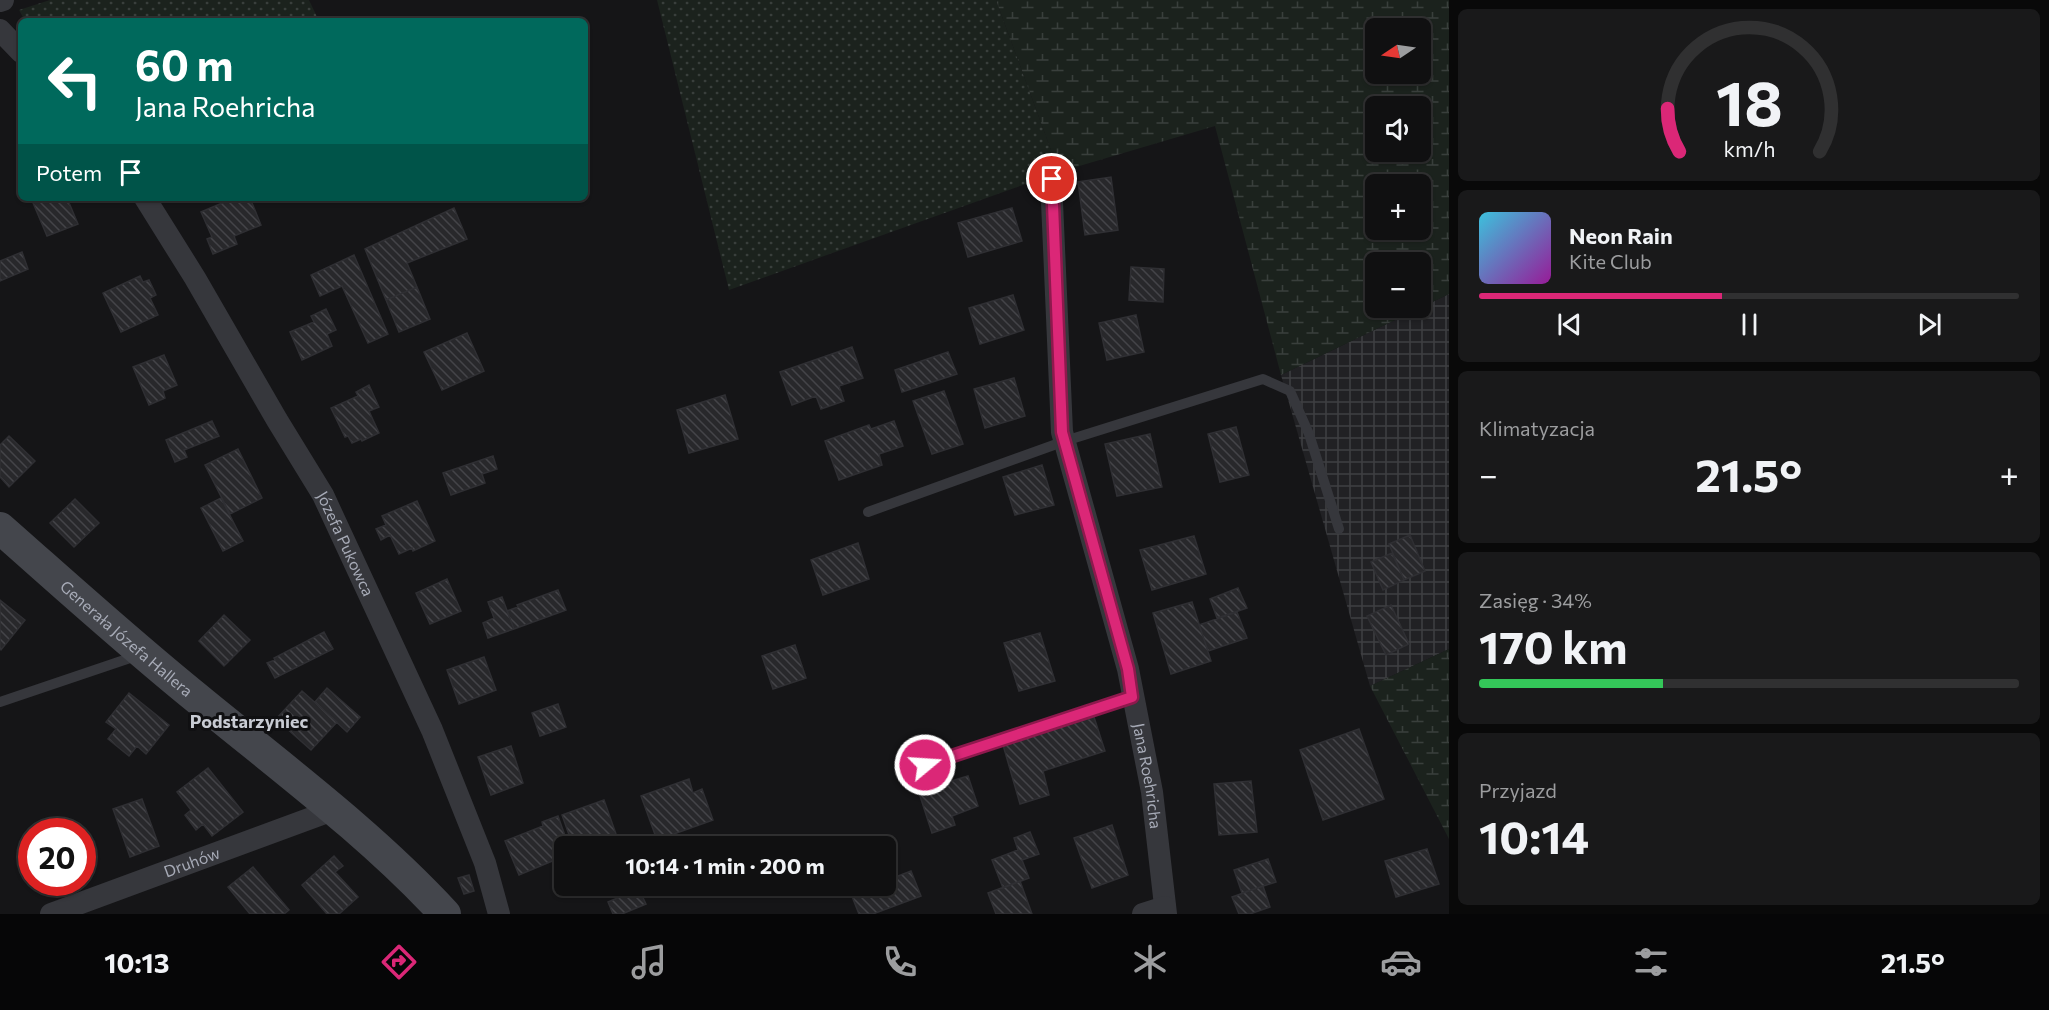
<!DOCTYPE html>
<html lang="pl">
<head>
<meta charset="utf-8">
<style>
	body { margin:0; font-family:Commissioner,sans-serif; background:#19191a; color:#f1f3f6; height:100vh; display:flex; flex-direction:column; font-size:22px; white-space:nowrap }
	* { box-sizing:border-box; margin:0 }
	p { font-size:20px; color:#9c9d9f }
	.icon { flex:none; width:33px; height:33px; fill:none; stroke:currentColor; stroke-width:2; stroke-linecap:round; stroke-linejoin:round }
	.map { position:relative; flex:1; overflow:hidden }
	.sheet { display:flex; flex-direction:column; gap:9px; padding:9px; background:#090909; width:600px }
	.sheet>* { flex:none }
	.banner { position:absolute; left:18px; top:18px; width:570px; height:183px; border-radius:9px; box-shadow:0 2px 4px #0004,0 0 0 2px #303031; background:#00695c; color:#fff; overflow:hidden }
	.needle { width:39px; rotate:257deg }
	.buttons { position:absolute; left:1365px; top:18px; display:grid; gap:12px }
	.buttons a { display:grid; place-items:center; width:66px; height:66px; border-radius:9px; background:#101011; box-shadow:0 2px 4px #0004,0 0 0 2px #303031; font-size:30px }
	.speed { position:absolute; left:18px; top:818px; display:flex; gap:12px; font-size:30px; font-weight:700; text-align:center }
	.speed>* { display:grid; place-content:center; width:78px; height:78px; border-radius:50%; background:#101011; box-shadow:0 2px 4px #0004,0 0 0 2px #303031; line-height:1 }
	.speed .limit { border:9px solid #d22; background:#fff; color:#111 }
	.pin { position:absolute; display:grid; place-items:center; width:51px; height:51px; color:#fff; margin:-26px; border:3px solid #fff; border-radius:50%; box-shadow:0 2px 6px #0007 }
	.me { position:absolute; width:66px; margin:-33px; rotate:72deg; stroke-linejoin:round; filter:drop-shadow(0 0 4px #0008) }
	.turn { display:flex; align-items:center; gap:21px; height:126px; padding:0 18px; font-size:27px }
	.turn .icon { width:78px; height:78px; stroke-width:2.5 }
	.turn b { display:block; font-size:42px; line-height:51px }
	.then { display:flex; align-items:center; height:57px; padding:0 18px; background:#0003; gap:12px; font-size:22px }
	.big { font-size:45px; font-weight:700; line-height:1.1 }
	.sheet .widget { flex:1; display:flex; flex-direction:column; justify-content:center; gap:9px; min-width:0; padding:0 21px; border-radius:9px; background:#19191a }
	.sheet .dial { align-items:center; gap:0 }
	.dial svg { height:156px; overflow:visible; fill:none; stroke:#303031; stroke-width:7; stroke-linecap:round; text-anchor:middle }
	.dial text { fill:#f1f3f6; stroke:none }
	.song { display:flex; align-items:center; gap:18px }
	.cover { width:72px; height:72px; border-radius:9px; background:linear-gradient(135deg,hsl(190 70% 55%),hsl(300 70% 35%)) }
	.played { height:6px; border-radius:3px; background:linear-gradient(90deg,#db2777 45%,#303031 45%) }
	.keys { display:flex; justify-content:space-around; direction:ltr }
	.heat { display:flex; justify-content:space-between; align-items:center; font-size:33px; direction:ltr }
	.charge { height:9px; border-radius:4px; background:linear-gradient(90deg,#34c759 34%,#303031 0) }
	.trip { position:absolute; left:554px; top:836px; width:342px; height:60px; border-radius:9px; background:#101011; box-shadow:0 2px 4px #0004,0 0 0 2px #303031; font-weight:700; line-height:60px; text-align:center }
	.dock { display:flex; height:96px; justify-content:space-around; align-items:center; background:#060607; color:#9c9d9f }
	.dock .icon { width:42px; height:42px }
	.dock .on { color:#db2777 }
	.dock b { font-size:27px; color:#f1f3f6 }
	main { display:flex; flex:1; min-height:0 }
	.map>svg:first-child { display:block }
	.industrial { fill:url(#industrial-grid) }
	.grass { fill:url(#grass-dots) }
	.wetland { fill:url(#wetland-marsh); fill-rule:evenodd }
	.building { fill:url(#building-back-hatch); stroke:#2f2f33; stroke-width:1.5 }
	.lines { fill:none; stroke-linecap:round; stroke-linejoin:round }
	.lane { stroke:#36373c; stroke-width:10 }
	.street { stroke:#36373c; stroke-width:22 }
	.secondary { stroke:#44464c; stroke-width:32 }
	.route-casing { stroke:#8e194d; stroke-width:15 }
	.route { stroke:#db2777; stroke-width:10 }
	.labels { text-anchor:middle; stroke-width:6; stroke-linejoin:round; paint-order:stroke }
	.street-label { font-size:16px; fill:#a7abb7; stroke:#101012 }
	.neighbourhood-label { font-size:18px; font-weight:bold; fill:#c8cbd3; stroke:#101012 }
</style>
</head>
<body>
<main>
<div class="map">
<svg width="1449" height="914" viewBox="0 0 1449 914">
	<defs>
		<pattern id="industrial-grid" width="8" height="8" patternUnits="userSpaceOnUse" patternTransform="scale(1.5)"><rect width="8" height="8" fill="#212124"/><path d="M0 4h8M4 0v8" fill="none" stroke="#3e3f42"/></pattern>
		<pattern id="grass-dots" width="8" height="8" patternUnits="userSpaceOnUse" patternTransform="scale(1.5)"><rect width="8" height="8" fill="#1b221d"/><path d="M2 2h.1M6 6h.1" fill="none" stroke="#393f3c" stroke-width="1.8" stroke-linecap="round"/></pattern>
		<pattern id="wetland-marsh" width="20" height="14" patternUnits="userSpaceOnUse" patternTransform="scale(1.5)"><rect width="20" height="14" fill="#1b221d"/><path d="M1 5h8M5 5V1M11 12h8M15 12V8" fill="none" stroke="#393f3c"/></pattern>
		<pattern id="building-back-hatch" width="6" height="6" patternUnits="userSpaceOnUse" patternTransform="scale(1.5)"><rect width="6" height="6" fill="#28282b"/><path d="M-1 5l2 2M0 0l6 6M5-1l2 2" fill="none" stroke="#444448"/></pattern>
	</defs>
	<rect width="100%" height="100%" fill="#151517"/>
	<!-- industrial -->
	<path class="industrial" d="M1449 294V649L1370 686 1281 375Z"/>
	<!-- grass -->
	<path class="grass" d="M50 0H309L319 21H25L19 10Z
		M657 0H996L1059 172 729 290Z"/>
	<!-- wetland -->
	<path class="wetland" d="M996 0H1449V294L1281 375 1215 126 1059 172ZM1376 28H1420V74H1376ZM1376 106H1420V152H1376ZM1376 184H1420V230H1376ZM1376 262H1420V308H1376Z
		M1449 649V839L1370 686Z"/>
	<!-- building -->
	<path class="building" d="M1111 177 1118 230 1085 235 1078 182Z
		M31 198H67L78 224 47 236Z
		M234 198H250L261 225 234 236 237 244 213 254 207 239 212 237 201 212Z
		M454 208 467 239 407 263 417 287 386 300 365 249Z
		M1012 208 1022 241 968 257 958 223Z
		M22 252 28 269 0 281V261Z
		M354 255 388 334 368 343 342 286 320 296 311 275Z
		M1131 267 1164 269 1163 302 1129 300Z
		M140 276 143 282 149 280 156 295 150 298 158 315 121 332 103 293Z
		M417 287 430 319 399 332 386 300Z
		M1013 295 1024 330 980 344 969 308Z
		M326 309 336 330 327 334 332 346 302 360 290 332 314 322 311 316Z
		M1136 315 1144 352 1107 360 1099 323Z
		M467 333 484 371 442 390 424 352Z
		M852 347 863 378 839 386 844 401 821 409 816 396 792 405 780 372Z
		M948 352 957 374 902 392 895 370Z
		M164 355 177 385 163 391 165 398 149 405 133 367Z
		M1014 378 1025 416 985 428 974 389Z
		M369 385 379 407 369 411 379 433 362 441 361 439 352 443 348 436 345 437 331 408 358 396 356 392Z
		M944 391 963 444 932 454 913 401Z
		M725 395 738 439 689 453 677 410Z
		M212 421 219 436 184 450 187 457 175 462 166 440Z
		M894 421 903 446 879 454 882 465 839 480 825 441 869 425 871 429Z
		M1236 427 1249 475 1220 482 1208 434Z
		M1150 434 1162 487 1117 496 1105 444Z
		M9 436 35 461 9 487 0 477V445Z
		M238 449 262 498 230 514 205 465Z
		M493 456 497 469 482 474 485 483 451 495 443 473Z
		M1042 465 1054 505 1015 515 1003 477Z
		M221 498 243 541 223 551 201 508Z
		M75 499 99 523 74 547 50 523Z
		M417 501 435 541 413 551 412 548 399 554 390 535 381 540 376 529 386 525 382 516Z
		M1410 535 1425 571 1404 580 1389 544Z
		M1194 536 1206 574 1152 590 1140 550Z
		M858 543 869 579 823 595 811 560Z
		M1392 553 1404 580 1383 590 1371 562Z
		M447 579 461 611 430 624 416 593Z
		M1238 588 1247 608 1217 618 1210 599Z
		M558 590 566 610 514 629 507 611 518 607 517 605Z
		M502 597 514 629 488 638 483 623 494 618 488 602Z
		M0 600 25 620 1 650 0 649Z
		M1192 602 1211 661 1171 674 1153 613Z
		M1391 605 1409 644 1386 655 1367 616Z
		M1237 612 1247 638 1208 651 1199 625Z
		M224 615 250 640 224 666 199 641Z
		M324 632 333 649 275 678 267 663 275 660 274 658Z
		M1040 633 1055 681 1019 691 1004 643Z
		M795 645 806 678 773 689 762 656Z
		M484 657 496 690 459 704 447 670Z
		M327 688 360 717 347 732 315 702Z
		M302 691 337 722 311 750 276 719Z
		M129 693 169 725 146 754 137 746 129 756 108 739 116 729 106 722Z
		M558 704 566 727 540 736 532 713Z
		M1094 717 1105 751 1043 771 1049 795 1020 804 1003 745Z
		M1359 729 1384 799 1323 820 1300 750Z
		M511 746 523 783 491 795 478 757Z
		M208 768 243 812 212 836 203 824 196 830 185 815 191 810 177 792Z
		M939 776 941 784 968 776 978 806 952 816 955 825 932 833 920 796 930 793 926 781Z
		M689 779 693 793 702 789 713 820 657 840 641 796Z
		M1251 781 1257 832 1219 835 1214 784Z
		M142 799 159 846 130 857 113 809Z
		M604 800 616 834 584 846H573L562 815Z
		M558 816 568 844 553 850 557 859 519 875 505 841 543 826 542 822Z
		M1112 825 1128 875 1092 888 1074 838Z
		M1030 832 1039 854 1022 860 1029 878 1003 888 992 860 1018 850 1014 838Z
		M1427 849 1439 884 1396 897 1385 861Z
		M334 856 343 866 335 872 358 897 339 914H327L302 885Z
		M1268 859 1276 882 1242 893 1234 870Z
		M253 867 289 910 284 914H250L228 887Z
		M911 871 921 896 873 914H859L851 894 875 885H885V881Z
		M469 875 474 891 464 894 458 878Z
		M1020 881 1032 914H996L988 893Z
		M1263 886 1270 907 1250 914H1239L1232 897Z
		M639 889 646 904 622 914H613L608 902Z"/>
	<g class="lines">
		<!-- lane -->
		<path class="lane" d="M868 512 1065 441 1263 379 1290 391 1309 434 1339 529
			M0 702 139 655
			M925 765 1132 697"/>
		<!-- street -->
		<g class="street">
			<path d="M0 1 3 0"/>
			<path d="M0 30 21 52"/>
			<path id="s1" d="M1051 179 1062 432 1128 669 1152 792 1166 914"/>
			<path id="s2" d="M145 198 195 278 277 420 323 495 432 730 485 863 499 914"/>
			<path id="s3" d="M51 914 333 810"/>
			<path d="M1143 914 1165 907"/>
		</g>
		<!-- secondary -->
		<path class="secondary" id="s4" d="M0 528C67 587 134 648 204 704 286 771 373 836 445 914"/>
	</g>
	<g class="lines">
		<!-- route casing -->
		<g class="route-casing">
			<path id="route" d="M925 765 1132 697 1128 669 1062 432 1052 179"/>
		</g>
		<!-- route -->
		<use href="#route" class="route"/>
	</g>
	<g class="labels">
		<!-- street labels -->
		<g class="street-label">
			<text dy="6" stroke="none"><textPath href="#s2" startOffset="400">Józefa Pukowca</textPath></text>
			<text dy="6" stroke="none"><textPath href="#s4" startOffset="168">Generała Józefa Hallera</textPath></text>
			<text dy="6" stroke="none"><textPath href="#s1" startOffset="608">Jana Roehricha</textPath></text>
			<text dy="6" stroke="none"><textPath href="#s3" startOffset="150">Druhów</textPath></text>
		</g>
		<!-- neighbourhood labels -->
		<g class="neighbourhood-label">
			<text x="249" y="728">Podstarzyniec</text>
		</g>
	</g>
</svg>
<div class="buttons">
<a><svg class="needle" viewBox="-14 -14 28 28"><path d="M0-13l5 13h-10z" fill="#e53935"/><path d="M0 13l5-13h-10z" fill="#9c9d9f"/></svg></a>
<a><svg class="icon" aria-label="sound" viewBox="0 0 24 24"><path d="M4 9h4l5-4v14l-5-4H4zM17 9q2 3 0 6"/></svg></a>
<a>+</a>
<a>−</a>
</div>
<div class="speed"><div class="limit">20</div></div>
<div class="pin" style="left:1052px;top:179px;background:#d93025"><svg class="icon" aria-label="arrive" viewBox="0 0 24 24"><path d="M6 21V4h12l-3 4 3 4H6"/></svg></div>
<svg class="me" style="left:925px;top:765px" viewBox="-20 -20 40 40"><circle r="17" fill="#db2777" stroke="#fff" stroke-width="3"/><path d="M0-11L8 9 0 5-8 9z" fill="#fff"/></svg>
<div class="trip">10:14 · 1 min · 200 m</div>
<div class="banner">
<div class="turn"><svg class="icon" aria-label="left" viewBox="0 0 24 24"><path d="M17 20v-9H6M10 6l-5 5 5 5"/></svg><div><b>60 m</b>Jana Roehricha</div></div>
<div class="then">Potem<svg class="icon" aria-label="arrive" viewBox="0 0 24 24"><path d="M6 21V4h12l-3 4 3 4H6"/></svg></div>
</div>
</div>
<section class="sheet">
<div class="widget dial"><svg viewBox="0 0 100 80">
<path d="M14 69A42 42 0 1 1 86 69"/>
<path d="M14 69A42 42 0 0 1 8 47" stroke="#db2777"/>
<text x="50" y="56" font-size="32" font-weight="700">18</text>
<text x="50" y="72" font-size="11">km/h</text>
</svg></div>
<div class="widget">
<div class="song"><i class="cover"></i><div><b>Neon Rain</b><p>Kite Club</p></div></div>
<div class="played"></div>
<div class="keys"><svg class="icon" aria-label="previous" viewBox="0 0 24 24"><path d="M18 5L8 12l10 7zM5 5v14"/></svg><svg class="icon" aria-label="pause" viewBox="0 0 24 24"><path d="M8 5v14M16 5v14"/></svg><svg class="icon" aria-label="next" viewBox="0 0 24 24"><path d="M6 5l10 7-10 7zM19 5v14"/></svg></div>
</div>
<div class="widget"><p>Klimatyzacja</p>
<div class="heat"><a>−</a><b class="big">21.5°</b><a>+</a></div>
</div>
<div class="widget"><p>Zasięg · 34%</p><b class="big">170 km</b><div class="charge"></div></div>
<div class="widget"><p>Przyjazd</p><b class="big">10:14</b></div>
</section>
</main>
<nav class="dock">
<b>10:13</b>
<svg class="icon on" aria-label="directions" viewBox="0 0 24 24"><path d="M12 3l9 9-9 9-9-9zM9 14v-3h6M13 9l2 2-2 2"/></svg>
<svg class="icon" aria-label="music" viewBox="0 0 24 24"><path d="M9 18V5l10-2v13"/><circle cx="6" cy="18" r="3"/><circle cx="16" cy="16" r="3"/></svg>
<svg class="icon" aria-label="phone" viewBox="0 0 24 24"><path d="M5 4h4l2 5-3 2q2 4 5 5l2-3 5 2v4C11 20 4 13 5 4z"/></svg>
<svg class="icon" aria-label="climate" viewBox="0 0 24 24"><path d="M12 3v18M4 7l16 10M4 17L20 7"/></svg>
<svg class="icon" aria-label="car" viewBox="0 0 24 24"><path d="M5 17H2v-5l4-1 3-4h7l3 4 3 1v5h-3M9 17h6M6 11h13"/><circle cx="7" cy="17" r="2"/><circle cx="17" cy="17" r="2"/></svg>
<svg class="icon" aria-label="filters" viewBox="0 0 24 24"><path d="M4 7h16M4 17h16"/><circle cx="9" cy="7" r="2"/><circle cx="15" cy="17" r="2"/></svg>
<b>21.5°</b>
</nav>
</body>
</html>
